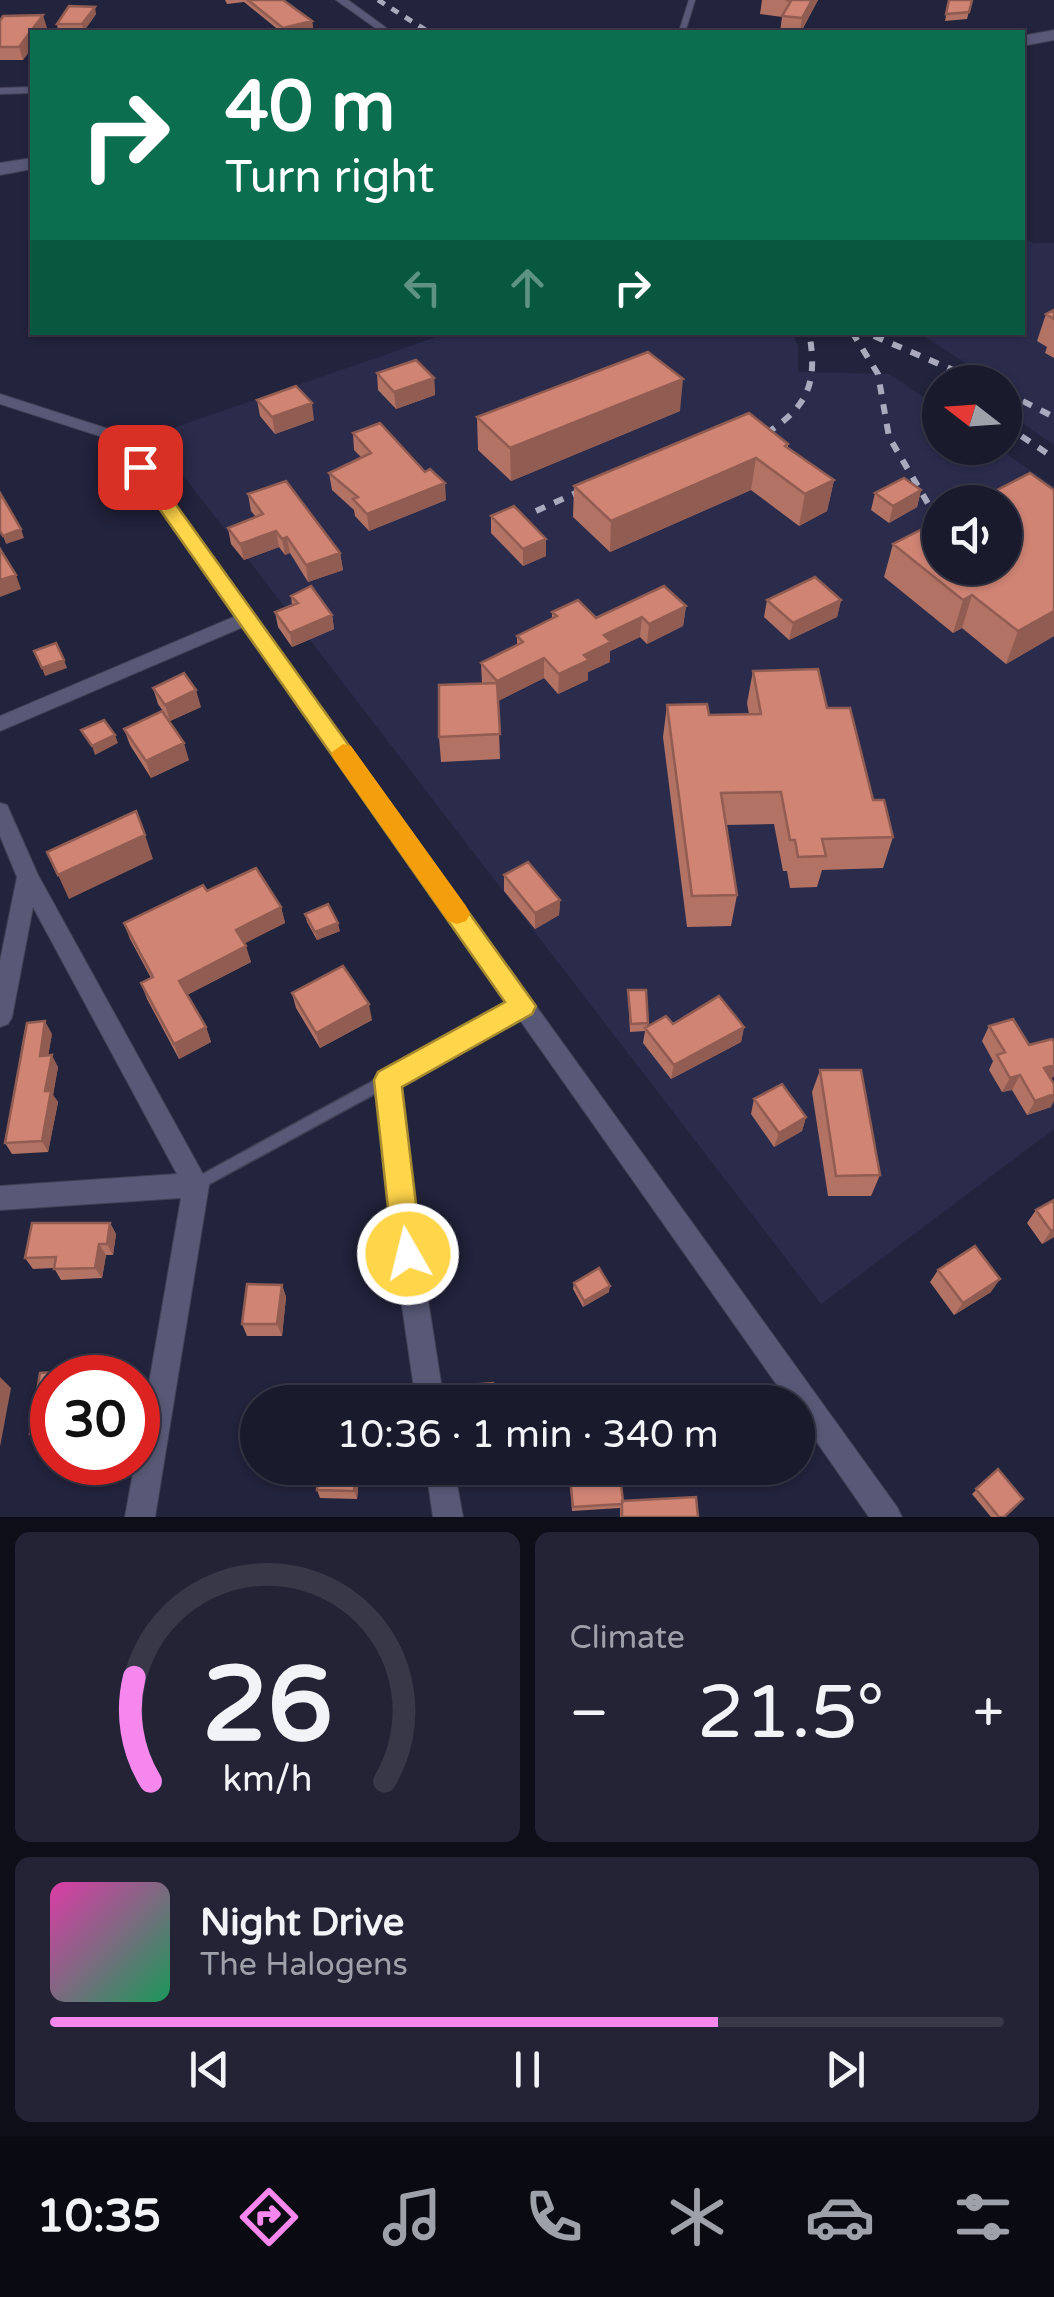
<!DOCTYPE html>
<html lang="en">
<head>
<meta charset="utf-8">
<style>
	body { margin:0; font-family:"Varela Round",sans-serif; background:#232335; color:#f1f3f6; height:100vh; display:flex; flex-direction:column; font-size:38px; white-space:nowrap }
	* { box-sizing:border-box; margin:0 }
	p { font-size:32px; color:#9fa1aa }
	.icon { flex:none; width:55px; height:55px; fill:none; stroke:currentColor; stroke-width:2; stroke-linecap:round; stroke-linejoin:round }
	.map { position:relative; height:1517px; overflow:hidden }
	.panel { display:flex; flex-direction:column; gap:15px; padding:15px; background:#0e0e19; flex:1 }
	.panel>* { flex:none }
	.hud { position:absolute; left:30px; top:30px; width:995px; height:305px; border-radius:0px; box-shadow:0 2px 8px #0004,0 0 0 2px #383849; background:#0b6e4f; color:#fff; overflow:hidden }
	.needle { width:65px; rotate:287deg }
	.fabs { position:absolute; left:922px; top:365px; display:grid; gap:20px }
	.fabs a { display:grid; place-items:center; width:100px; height:100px; border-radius:50%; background:#1a1a2d; box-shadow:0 2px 8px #0004,0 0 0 2px #383849; font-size:50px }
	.speed { position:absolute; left:30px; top:1355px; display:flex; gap:20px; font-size:50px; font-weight:700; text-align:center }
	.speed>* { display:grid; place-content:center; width:130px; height:130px; border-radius:50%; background:#1a1a2d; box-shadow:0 2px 8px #0004,0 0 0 2px #383849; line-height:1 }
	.speed .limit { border:15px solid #d22; background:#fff; color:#111 }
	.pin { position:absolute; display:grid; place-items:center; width:85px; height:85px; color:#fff; margin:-42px; border-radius:20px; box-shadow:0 5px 15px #0006 }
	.me { position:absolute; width:110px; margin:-55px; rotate:352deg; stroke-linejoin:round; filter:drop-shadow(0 0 8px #0008) }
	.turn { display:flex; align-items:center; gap:35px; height:210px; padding:0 30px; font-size:45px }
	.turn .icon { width:130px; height:130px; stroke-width:2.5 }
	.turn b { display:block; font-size:70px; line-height:85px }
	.lanes { display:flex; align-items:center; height:95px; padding:0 30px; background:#0003; justify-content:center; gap:50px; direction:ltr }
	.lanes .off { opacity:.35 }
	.big { font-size:75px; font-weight:600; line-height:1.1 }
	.panel .card { flex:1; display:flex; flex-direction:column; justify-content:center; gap:15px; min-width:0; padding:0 35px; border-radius:15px; background:#232335 }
	.panel .dial { align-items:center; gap:0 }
	.dial svg { height:260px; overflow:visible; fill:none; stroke:#383849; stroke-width:7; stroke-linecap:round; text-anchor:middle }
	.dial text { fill:#f1f3f6; stroke:none }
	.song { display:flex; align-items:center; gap:30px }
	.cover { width:120px; height:120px; border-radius:15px; background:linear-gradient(135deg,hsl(320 70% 55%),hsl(150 70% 35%)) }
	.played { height:10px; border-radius:5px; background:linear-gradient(90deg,#f688ed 70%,#383849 70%) }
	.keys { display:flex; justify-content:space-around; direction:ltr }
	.heat { display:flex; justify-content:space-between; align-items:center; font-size:55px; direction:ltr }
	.panel .tiles { flex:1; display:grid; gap:15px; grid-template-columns:1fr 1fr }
	.card:last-child { grid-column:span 2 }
	.trip { position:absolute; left:240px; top:1385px; width:575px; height:100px; border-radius:50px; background:#1a1a2d; box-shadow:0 2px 8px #0004,0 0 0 2px #383849; font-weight:600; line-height:100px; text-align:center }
	.tabs { display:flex; height:160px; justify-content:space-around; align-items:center; background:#0a0a12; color:#9fa1aa }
	.tabs .icon { width:70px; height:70px }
	.tabs .current { color:#f688ed }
	.tabs b { font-size:45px; color:#f1f3f6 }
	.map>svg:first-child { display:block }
	.built { fill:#2b2c4c; fill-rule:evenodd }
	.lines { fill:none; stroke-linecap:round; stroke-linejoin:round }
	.lane-far1-casing { stroke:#414056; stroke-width:8 }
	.lane-casing { stroke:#414056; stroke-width:15 }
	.street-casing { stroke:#414056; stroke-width:2 }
	.secondary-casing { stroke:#414056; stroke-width:2 }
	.lane-far1 { stroke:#575976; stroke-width:6 }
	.lane { stroke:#575976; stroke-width:12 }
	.street { fill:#575976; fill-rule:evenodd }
	.secondary { fill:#575976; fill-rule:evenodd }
	.rail-far1 { stroke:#a9aabd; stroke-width:5; stroke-dasharray:8 8; stroke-linecap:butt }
	.rail { stroke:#a9aabd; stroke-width:6; stroke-dasharray:10 10; stroke-linecap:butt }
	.wall { fill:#b27264 }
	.shaded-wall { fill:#915c51 }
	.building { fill:#cf8474; stroke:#915c51; stroke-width:2.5 }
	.route { fill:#ffd54a; stroke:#a68a30; stroke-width:2.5 }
	.slow { fill:#f59e0b }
</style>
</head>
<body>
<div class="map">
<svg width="1054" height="1517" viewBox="0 0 1054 1517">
	<rect width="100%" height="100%" fill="#22233c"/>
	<!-- built -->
	<path class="built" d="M1023 238 1033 243H1054V445L1005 411V382H980L967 364 919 333 1022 332Z
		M792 332 798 346V372L889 374 940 408V448H997L1054 486V1129L821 1304 163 449 176 427 448 333ZM940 502H1005V568H940Z"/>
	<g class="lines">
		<!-- lane-far1 casing -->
		<g class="lane-far1-casing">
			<path id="lane-far1" d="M682 32 692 0
				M0 91 32 90"/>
		</g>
		<!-- lane casing -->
		<g class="lane-casing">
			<path id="lane" d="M197 1184 523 1006"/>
		</g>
		<!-- street casing -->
		<g class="street-casing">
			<path id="street" d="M336 0H348L392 32H381Z
				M0 394 124 434 897 1507 902 1517H869L798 1415V1402H789L243 627 0 731V716L236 616 112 440 0 404Z
				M0 803 7 805 38 875 209 1185 155 1517H125L135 1462H138V1447L181 1198 0 1210V1186L177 1174 33 907 12 1017 8 1024 0 1027V961L17 877 0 836Z
				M388 1069 397 1072 400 1080 415 1217 444 1402H416L389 1217 376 1080 379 1072Z
				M426 1468H454L463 1517H433Z"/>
		</g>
		<!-- secondary casing -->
		<g class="secondary-casing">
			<path id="secondary" d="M1054 30V40L1022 46V36Z
				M32 158V169L0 175V163Z"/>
		</g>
		<!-- lane-far1 -->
		<use href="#lane-far1" class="lane-far1"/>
		<!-- lane -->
		<use href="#lane" class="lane"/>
		<!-- street -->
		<use href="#street" class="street"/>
		<!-- secondary -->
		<use href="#secondary" class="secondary"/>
		<!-- rail-far1 -->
		<path class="rail-far1" d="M378 0 429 32"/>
		<!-- rail -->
		<path class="rail" d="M852 332 878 374 889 437 940 524
			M874 336 981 382
			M1005 392 1054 417
			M1005 425 1054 458
			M748 436 759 438C806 409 819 387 809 332
			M536 511 600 482"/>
	</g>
	<!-- wall -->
	<path class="wall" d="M225 0H283L312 21 313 28 295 32H281L244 2 227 4Z
		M762 0H818L801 32H780L782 17 760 14Z
		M949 0H972L967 19 945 21Z
		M96 14 84 31H58L57 24Z
		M0 21 47 28 23 60H0Z
		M1054 310V358L1045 353 1047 347 1037 341 1046 314Z
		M377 373 434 378 435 395 396 409 378 390Z
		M257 400 314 420 275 434 260 416Z
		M680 411 511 481 478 450 477 417Z
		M353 433 446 500 369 531 355 516 354 510 332 490 329 473 361 457 354 450Z
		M788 444V448L834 480 827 511 799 526 751 490 610 552 573 517 574 486Z
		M921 490 917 507 889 523 871 510 875 493Z
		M1054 490V636L1006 664 962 628 953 633 884 577 893 544Z
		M248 494 340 553 343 570 308 582 290 553 285 555 279 547 244 560 231 544 228 528 256 517 251 511Z
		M491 516 546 556 523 566 491 533Z
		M291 596 332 615 334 629 292 647 278 627 275 612 292 605Z
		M767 600H841L837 617 789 640 764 617Z
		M686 606 683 626 647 644 640 637 610 651V662L588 672V680L558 694 544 678 498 701 500 759 441 762 439 737 482 684 481 663 517 645V636L552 619V612L596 618Z
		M753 671 827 708 893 837 883 868 822 870 817 887 790 888 787 871H783L774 824 726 825 737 895 731 926 687 927 663 737 667 705 709 715 749 714 747 703Z
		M153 688 201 707 170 721 158 704Z
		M124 729 189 760 151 778 130 745Z
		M504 875 560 900 559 915 535 929 504 891Z
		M207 891 281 907 285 923 244 943 251 962 187 995 206 1027 211 1042 179 1059 147 999 141 983 151 978 130 939 124 923Z
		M305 914 340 931 317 940 307 922Z
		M628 990 648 1023 647 1027 673 1024 744 1027 741 1042 671 1079 643 1043 645 1031 630 1032Z
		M292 993 372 1020 320 1048 296 1008Z
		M989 1026 1050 1078 1051 1107 1027 1115 1012 1090 1002 1092 989 1070 993 1061 982 1041Z
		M52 1034 48 1055 58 1067 53 1095 58 1102 48 1152 12 1154 5 1143Z
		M820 1070 880 1175 871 1196H828L812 1092Z
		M754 1099 806 1117 802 1131 774 1147 751 1114Z
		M1054 1200V1237L1042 1244 1027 1223 1036 1210Z
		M110 1223 116 1234 113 1255H106L102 1278 61 1280 54 1268 33 1269 25 1258Z
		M938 1270 991 1292 954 1315 930 1282Z
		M574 1283 609 1292 583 1307 573 1289Z
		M282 1285 286 1297 282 1336H247L242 1324Z
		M52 1378V1443L39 1444 30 1434Z
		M313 1468H360L357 1499 320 1498 317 1490 318 1476H316Z
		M569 1468H619L623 1501 698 1517H620V1508L572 1511Z
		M998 1469 1004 1517H991L972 1494Z"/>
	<!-- shaded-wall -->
	<path class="shaded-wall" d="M812 0H818L800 32 802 18Z
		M95 7 96 14 84 31 82 24Z
		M43 15 47 28 43 32H32V47L23 60 19 47Z
		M312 21 313 28 295 32H284L283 28Z
		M434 378 435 395 396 409 394 392Z
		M683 379 680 411 511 481 510 448Z
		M312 403 314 420 275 434 272 417Z
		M756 458 751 490 610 552 611 521Z
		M834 480 827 511 799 526 805 494Z
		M445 483 446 500 369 531 367 514Z
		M921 490 917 507 889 523 893 506Z
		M21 529 24 538 6 544 3 536Z
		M276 531 279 547 244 560 240 544Z
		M287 537 290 553 285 555 282 539Z
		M546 539V556L523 566V549Z
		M340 553 343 570 308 582 306 565Z
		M16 575 21 589 0 597V580Z
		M972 595 962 628 953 633 963 600Z
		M841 600 837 617 789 640 793 623Z
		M686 606 683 626 647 644 649 624Z
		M1054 611V636L1006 664 1018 631Z
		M332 615 334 629 292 647 290 633Z
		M642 617 640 637 610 651V662L588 672V680L558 694 559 674 584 655 604 635Z
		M544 658V678L498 701 497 681Z
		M64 660 67 668 45 676 42 668Z
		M196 690 201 707 170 721 165 705Z
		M115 735 118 743 95 755 92 746Z
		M184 743 189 760 151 778 146 761Z
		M145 835 153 859 69 899 58 875Z
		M560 900 559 915 535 929V913Z
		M281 907 285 923 240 946 236 930Z
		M338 923 340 931 317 940 315 932Z
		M246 946 251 962 184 996 179 981Z
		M369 1004 372 1020 320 1048 316 1033Z
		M45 1021 52 1034 46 1068 40 1056Z
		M206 1027 211 1042 179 1059 174 1044Z
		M744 1027 741 1042 671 1079 674 1065Z
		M52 1055 58 1067 53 1095 58 1102 48 1152 42 1141 45 1091Z
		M1054 1065V1077L1036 1083 1044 1068Z
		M1020 1075 1012 1090 1002 1092 1010 1078Z
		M1054 1094V1101L1051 1107 1027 1115 1035 1101Z
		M806 1117 802 1131 774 1147 779 1133Z
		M110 1223 116 1234 113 1255 107 1244Z
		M1054 1229V1237L1042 1244 1051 1231Z
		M99 1244 106 1255 102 1278 95 1268Z
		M1000 1279 991 1292 954 1315 963 1303Z
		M282 1285 286 1297 282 1336 277 1324Z
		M610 1286 609 1292 583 1307 584 1301Z
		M0 1377 11 1388 0 1447Z
		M356 1468H360L357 1499 354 1491Z"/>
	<!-- building -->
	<path class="building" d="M248 0H283L312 21 283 28Z
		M786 0H812L802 18 782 16 791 1Z
		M949 0H972L969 12 946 14Z
		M69 6 95 7 82 24H57Z
		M43 15 19 47H0V21L3 16Z
		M1054 310V319L1046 314Z
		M648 352 683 379 510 448 477 417Z
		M416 360 434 378 394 392 377 373Z
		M296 386 312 403 272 417 257 400Z
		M749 413 788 444 785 446 834 480 805 494 756 458 611 521 574 486Z
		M380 423 425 472 430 469 445 483 367 514 353 499 358 497 329 473 371 453 353 433Z
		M1030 473 1054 490V611L1018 631 972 595 963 600 893 544 940 520V568H1005V502H974Z
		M904 478 921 490 893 506 875 493Z
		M286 481 340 553 306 565 287 537 282 539 276 531 240 544 228 528 263 514 248 494Z
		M0 493 21 529 3 536 0 531Z
		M514 506 546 539 523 549 491 516Z
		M0 549 16 575 0 580Z
		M815 577 841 600 793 623 767 600Z
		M311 586 332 615 290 633 275 612 298 603 291 596Z
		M664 586 686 606 649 624 642 617 604 635 611 642 584 655 589 660 559 674 544 658 497 681 481 663 523 642 517 636 557 616 552 612 578 600 596 618Z
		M56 643 64 660 42 668 34 651Z
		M818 669 827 708H850L873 800H884L893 837 822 839 826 856 798 857 795 840H790L781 792 721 793 737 895 692 896 667 705 707 704 709 715 761 714 753 671Z
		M184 673 196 690 165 705 153 688Z
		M497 683 500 734 439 737V685Z
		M162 711 184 743 146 761 124 729Z
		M104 720 115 735 92 746 81 730Z
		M136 811 145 835 58 875 47 852Z
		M528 862 560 900 535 913 504 875Z
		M256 868 281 907 236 930 246 946 179 981 206 1027 174 1044 141 983 153 977 124 923 203 885 207 891Z
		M328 904 338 923 315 932 305 914Z
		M343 966 369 1004 316 1033 292 993Z
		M628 990H646L648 1023 631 1024Z
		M719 996 744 1027 674 1065 645 1028 666 1016 673 1024Z
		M1013 1019 1029 1045 1052 1039 1054 1042V1065L1044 1068 1054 1084V1094L1035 1101 1020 1075 1010 1078 997 1055 1005 1052 989 1026Z
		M45 1021 40 1056 52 1055 45 1091H51L42 1141 5 1143 27 1023Z
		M820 1070H861L880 1175 836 1176Z
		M782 1084 806 1117 779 1133 754 1099Z
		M1054 1200V1229L1051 1231 1036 1210Z
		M32 1223H110L107 1244H99L95 1268 54 1269 56 1257 25 1258Z
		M975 1246 1000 1279 963 1303 938 1270Z
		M599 1268 610 1286 584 1301 574 1283Z
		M247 1284 282 1285 277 1324H242Z
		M103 1369 102 1378H52V1433L30 1434 40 1373Z
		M493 1383 494 1402H468V1385Z
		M313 1468H356L354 1491 317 1490 319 1469Z
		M569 1468H619L623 1501 622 1504 573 1507Z
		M998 1469 1023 1499 1004 1517H999L976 1489Z
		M696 1497 698 1517H622V1501Z"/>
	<!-- route -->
	<path class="route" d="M140 461 146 463 536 1006 532 1014 402 1087 422 1254 418 1264 408 1269 397 1264 393 1254 374 1080 378 1072 505 1002 130 467Z"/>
	<!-- slow -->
	<path class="slow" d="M343 744 351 746 466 906 470 914 466 921 457 924 448 921 334 759 331 753Z"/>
</svg>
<div class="fabs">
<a><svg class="needle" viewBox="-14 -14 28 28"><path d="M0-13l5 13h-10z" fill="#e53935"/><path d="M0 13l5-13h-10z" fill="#9fa1aa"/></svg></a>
<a><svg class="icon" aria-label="sound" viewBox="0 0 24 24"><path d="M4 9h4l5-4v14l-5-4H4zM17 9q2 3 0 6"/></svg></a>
</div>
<div class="speed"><div class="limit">30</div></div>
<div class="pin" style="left:140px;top:467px;background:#d93025"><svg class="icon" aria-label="arrive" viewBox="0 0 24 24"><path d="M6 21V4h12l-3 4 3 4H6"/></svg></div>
<svg class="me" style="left:408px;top:1254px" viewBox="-20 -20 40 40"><circle r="17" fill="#ffd54a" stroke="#fff" stroke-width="3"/><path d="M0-11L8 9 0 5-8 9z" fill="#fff"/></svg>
<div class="trip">10:36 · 1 min · 340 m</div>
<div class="hud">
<div class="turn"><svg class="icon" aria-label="right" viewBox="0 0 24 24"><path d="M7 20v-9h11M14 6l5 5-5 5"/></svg><div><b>40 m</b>Turn right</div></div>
<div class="lanes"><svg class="icon off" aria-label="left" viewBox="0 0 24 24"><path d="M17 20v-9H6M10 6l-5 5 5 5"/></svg><svg class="icon off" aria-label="ahead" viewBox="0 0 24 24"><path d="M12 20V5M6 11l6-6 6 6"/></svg><svg class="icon" aria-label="right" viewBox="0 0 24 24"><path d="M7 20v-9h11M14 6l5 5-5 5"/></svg></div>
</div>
</div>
<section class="panel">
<div class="tiles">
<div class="card dial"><svg viewBox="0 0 100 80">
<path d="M14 69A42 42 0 1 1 86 69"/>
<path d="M14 69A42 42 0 0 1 9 37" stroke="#f688ed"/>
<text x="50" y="56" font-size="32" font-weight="700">26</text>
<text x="50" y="72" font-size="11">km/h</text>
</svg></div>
<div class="card"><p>Climate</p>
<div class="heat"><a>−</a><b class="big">21.5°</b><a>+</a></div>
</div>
<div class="card">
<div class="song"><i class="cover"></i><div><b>Night Drive</b><p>The Halogens</p></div></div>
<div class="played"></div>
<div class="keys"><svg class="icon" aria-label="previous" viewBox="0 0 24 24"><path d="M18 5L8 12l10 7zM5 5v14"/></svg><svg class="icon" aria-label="pause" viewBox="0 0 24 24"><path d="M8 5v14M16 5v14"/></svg><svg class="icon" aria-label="next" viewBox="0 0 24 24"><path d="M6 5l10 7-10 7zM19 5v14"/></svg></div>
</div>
</div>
</section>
<nav class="tabs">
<b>10:35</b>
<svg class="icon current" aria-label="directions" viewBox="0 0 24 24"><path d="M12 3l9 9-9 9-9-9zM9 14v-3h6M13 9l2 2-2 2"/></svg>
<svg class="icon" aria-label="music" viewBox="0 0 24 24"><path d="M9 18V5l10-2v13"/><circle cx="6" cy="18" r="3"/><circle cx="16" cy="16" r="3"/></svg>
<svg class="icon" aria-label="phone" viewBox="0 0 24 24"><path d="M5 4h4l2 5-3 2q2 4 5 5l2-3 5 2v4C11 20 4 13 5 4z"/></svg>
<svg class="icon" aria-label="climate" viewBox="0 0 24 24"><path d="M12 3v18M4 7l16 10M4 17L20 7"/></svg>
<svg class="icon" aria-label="car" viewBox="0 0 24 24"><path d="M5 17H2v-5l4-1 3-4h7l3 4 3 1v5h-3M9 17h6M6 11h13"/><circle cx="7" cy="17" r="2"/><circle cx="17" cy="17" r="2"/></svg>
<svg class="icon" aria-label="filters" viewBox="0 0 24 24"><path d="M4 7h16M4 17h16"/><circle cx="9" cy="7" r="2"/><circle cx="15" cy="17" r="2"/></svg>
</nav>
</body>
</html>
